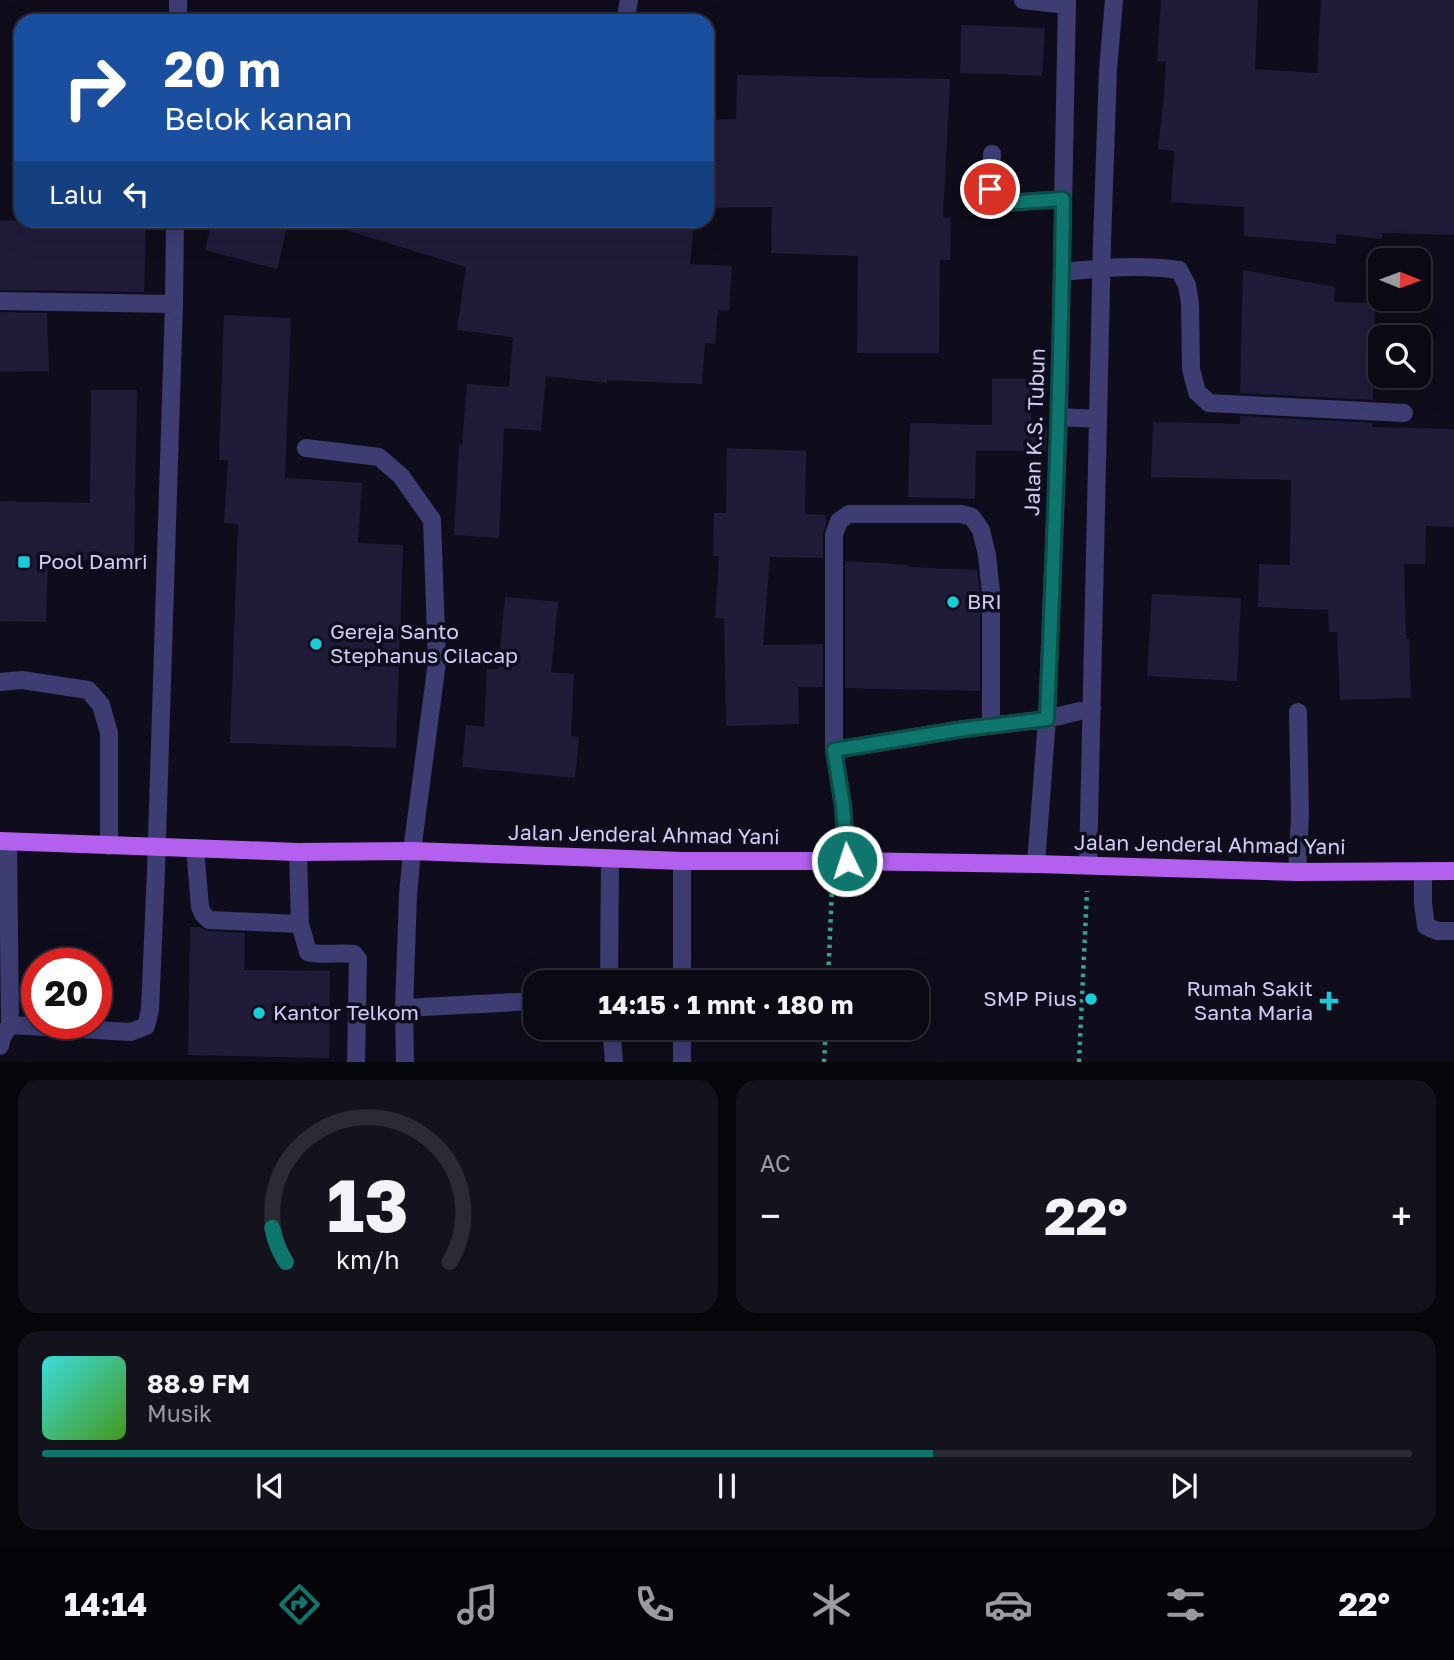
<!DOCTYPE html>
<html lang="id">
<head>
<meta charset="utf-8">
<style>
	body { margin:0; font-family:"Golos Text",sans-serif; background:#14131d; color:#f1f3f6; height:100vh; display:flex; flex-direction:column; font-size:26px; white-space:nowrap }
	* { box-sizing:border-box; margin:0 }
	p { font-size:23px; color:#9a9aa0 }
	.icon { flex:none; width:38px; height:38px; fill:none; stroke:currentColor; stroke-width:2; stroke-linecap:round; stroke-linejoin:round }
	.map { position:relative; height:1062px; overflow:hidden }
	.side { display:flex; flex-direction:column; gap:18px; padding:18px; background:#06060b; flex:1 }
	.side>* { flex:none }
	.hud { position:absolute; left:14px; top:14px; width:700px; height:214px; border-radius:21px; box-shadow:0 7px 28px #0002,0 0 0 2px #2b2b34; background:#1a4fa0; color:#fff; overflow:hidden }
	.needle { width:46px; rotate:91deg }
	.fabs { position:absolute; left:1368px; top:248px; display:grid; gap:14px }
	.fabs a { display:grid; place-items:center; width:63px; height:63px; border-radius:14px; background:#0b0a14; box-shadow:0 7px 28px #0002,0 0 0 2px #2b2b34; font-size:35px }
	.speed { position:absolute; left:21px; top:948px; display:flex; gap:14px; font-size:35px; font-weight:700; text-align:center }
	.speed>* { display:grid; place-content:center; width:91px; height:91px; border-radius:50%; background:#0b0a14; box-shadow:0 7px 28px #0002,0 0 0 2px #2b2b34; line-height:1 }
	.speed .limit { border:10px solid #d22; background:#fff; color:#111 }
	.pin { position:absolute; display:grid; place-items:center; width:60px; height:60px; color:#fff; margin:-30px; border:4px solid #fff; border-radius:50%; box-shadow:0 2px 7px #0007 }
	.me { position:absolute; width:77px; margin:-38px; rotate:356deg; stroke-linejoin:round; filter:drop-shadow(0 0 5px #0008) }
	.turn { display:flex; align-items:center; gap:24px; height:147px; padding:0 35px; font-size:32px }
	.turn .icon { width:91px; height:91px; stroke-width:2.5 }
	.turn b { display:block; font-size:49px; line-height:60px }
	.then { display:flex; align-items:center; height:66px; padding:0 35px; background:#0003; gap:14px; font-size:26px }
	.big { font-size:52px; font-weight:700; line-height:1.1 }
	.side .widget { flex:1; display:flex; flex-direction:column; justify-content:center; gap:10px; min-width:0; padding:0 24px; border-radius:21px; background:#14131d }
	.side .dial { align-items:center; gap:0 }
	.dial svg { height:182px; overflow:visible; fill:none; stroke:#2b2b34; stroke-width:7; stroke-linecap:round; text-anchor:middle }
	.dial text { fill:#f1f3f6; stroke:none }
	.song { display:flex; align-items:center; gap:21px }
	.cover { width:84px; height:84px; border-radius:10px; background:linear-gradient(135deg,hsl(180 70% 55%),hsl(100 70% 35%)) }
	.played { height:7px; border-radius:4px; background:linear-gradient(90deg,#0f766e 65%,#2b2b34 65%) }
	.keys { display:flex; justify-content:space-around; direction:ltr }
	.heat { display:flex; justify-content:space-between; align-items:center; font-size:38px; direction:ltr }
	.side .tiles { flex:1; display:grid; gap:18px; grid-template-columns:1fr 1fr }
	.widget:last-child { grid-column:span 2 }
	.trip { position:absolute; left:523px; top:970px; width:406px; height:70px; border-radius:21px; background:#0b0a14; box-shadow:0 7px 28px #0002,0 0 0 2px #2b2b34; font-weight:700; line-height:70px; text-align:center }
	.tabs { display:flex; height:112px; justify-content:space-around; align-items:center; background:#040408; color:#9a9aa0 }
	.tabs .icon { width:49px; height:49px }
	.tabs .selected { color:#0f766e }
	.tabs b { font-size:32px; color:#f1f3f6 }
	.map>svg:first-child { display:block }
	.building { fill:#201b39 }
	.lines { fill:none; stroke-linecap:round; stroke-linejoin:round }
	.path { stroke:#3aa095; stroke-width:4.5; stroke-dasharray:3.5 5; stroke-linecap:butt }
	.minor { stroke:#3d3d74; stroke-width:18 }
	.major { stroke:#b260ed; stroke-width:18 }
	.route-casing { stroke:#0a4d48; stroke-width:18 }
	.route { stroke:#0f766e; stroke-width:12 }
	.poi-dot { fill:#19cdd8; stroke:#0f0d1b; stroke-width:2.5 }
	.labels { text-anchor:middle; stroke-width:7; stroke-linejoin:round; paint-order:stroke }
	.street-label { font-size:21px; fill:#d0cdf9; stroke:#0f0d1b }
	.poi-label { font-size:21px; fill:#d0cdf9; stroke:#0f0d1b; text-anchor:start }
</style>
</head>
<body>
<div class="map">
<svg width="1454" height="1062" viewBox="0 0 1454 1062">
	<rect width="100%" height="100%" fill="#0f0d1b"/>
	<!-- building -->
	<path class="building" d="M1161 0H1258L1255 69 1317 73 1321 0H1454V235L1382 233V239L1336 234V244L1244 236V207L1171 202 1174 151 1158 149 1164 96 1166 62 1157 61Z
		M961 25 1045 28 1042 76 960 73Z
		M737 75 950 79 943 217 951 218 950 260H940L939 353H857L858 256 771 253 772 207 707 208V120L736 119Z
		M0 220 146 225 144 292 0 290Z
		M212 220H289L277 269 205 250Z
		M337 220H638L694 226 690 264 732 266 729 311 718 310 715 344 705 343 702 384 607 380V383L546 376 541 431 504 428 499 538 454 535 459 445H462L467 384 509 387 513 337 457 330 466 267 336 227Z
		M1243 270 1335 287 1334 302 1375 303 1373 400 1240 393Z
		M0 312 47 313 49 371 0 372Z
		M224 315 291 318 285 478 362 483 358 543 403 545 396 748 230 743 238 524 224 523 228 460H219Z
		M992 379H1031V426L1047 427 1046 451H976L975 499 908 497 910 423 992 425Z
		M91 390H137L134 561 48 560 46 622 0 621V501L90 503Z
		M1240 416 1373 423 1372 427 1454 429V527L1426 526 1425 564H1404L1406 639H1409L1411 698 1340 700 1337 632H1329L1328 610 1258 607 1259 564 1290 565 1291 480 1151 477 1153 422 1240 424Z
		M727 448 806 451 805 514 826 515V524L823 535V558L770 557 763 645 823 644V687H798L799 724 726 726 724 618H715L719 556H713L714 513H726Z
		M845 561 909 565V567L977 570 980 594V691L845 688Z
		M1152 594 1241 598 1237 681 1147 676Z
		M505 597 558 602 551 672 574 674 571 736 579 737 575 778 462 767 466 725 484 727 487 669H498Z
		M190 927H200L208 931 245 933 244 970 330 971 329 1058 188 1055Z"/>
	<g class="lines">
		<!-- path -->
		<path class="path" d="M828 982 832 887
			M824 1062 826 1027
			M1079 1062 1087 891"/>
		<!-- minor -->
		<path class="minor" d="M1023 0 1067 5
			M178 21V0
			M625 21 629 0
			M992 154 990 189 992 198 1004 203 1063 199
			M1063 272C1101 268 1141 264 1179 270L1187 285 1190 303 1191 369 1197 392 1209 403 1404 413
			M0 301 174 304
			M1059 417 1097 419
			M306 448 379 457 401 476 432 520 437 662 412 851 408 895 404 1008 405 1062
			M0 682 22 680 88 690 101 705 109 733V846
			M834 750V535L839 521 849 514H961L972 517 981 530 987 555 991 593V726
			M195 848 200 907 203 914 209 920 300 924
			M298 852 300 924 308 952C324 956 339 952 354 954L358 959 356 1062
			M847 861 843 806 834 750 964 729 1047 719 1092 708
			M1036 864 1047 719 1059 417 1067 0
			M1088 865 1102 242 1108 70 1114 0
			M1423 871V903L1426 926 1437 931H1454
			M1297 872 1300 816 1298 712
			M609 982 610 858
			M682 982V861
			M404 1008 536 1001
			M10 1025 131 1032 146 1026 150 1010 156 870 174 304 175 220
			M611 1027 614 1062
			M0 1046 2 1037 10 1025 8 842
			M682 1062V1027"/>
		<!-- major -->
		<path class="major" d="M0 841 298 852 412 851 682 861H847L1036 864 1297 872 1454 871"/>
	</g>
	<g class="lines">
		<!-- route casing -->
		<g class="route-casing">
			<path id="route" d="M847 861 843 806 834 750 964 729 1047 719C1054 546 1061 373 1063 199L1004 203 992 198 990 189"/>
		</g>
		<!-- route -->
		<use href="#route" class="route"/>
	</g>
	<!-- markers -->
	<g class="poi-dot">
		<rect x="17" y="555" width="14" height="14" rx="3.5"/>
		<circle cx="953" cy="602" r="7"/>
		<circle cx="316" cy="644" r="7"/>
		<circle cx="1091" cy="999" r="7"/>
		<path d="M1325.5 990.5h7v7h7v7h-7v7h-7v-7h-7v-7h7z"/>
		<circle cx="259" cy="1013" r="7"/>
	</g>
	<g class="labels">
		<!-- street labels -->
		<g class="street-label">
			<text transform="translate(1035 432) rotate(-88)" y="7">Jalan K.S. Tubun</text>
			<text transform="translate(644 835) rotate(1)" y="7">Jalan Jenderal Ahmad Yani</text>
			<text transform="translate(1210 845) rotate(1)" y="7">Jalan Jenderal Ahmad Yani</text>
		</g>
		<!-- poi labels -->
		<g class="poi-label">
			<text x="38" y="569">Pool Damri</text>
			<text x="967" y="609">BRI</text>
			<text x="330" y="639">Gereja Santo<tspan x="330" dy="24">Stephanus Cilacap</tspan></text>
			<text x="1313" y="996" text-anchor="end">Rumah Sakit<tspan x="1313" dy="24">Santa Maria</tspan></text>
			<text x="1077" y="1006" text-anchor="end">SMP Pius</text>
			<text x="273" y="1020">Kantor Telkom</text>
		</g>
	</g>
</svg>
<div class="fabs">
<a><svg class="needle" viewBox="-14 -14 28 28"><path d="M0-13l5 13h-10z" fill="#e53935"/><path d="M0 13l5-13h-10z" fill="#9a9aa0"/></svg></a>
<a><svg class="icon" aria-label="search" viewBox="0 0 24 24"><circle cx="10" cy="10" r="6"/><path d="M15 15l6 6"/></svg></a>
</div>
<div class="speed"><div class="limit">20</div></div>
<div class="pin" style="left:990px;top:189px;background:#d93025"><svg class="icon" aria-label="arrive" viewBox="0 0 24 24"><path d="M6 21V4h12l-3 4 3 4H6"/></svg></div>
<svg class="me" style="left:847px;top:861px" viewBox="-20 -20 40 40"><circle r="17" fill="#0f766e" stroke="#fff" stroke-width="3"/><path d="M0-11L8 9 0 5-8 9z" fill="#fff"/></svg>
<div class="trip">14:15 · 1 mnt · 180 m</div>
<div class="hud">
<div class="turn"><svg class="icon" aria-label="right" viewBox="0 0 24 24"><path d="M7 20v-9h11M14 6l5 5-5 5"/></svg><div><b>20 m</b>Belok kanan</div></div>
<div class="then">Lalu<svg class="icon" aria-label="left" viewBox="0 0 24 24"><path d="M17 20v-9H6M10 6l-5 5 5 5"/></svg></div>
</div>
</div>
<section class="side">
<div class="tiles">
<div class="widget dial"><svg viewBox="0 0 100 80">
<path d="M14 69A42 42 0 1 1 86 69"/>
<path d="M14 69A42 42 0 0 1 8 54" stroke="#0f766e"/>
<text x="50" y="56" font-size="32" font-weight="700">13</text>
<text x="50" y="72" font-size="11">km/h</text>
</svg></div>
<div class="widget"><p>AC</p>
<div class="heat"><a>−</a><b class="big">22°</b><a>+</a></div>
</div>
<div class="widget">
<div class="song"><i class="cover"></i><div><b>88.9 FM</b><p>Musik</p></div></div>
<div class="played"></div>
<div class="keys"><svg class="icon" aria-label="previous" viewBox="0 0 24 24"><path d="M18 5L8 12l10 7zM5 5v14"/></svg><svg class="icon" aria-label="pause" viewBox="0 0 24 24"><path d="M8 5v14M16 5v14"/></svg><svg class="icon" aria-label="next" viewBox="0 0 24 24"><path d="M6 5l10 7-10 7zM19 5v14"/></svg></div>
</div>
</div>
</section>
<nav class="tabs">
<b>14:14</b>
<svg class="icon selected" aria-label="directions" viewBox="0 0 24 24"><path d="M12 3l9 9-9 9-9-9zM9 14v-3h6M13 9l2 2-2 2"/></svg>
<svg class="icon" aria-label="music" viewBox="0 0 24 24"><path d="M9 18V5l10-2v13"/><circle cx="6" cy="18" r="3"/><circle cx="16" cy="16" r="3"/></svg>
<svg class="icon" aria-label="phone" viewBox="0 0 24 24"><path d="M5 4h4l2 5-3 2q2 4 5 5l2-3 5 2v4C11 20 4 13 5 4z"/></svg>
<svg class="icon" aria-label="climate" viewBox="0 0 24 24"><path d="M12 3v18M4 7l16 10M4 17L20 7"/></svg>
<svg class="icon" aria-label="car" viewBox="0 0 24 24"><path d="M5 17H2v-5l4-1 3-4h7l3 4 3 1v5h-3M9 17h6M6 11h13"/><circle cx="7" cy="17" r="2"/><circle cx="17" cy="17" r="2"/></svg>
<svg class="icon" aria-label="filters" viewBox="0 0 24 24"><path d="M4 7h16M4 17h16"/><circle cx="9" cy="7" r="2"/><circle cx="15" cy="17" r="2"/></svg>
<b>22°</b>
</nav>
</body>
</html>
